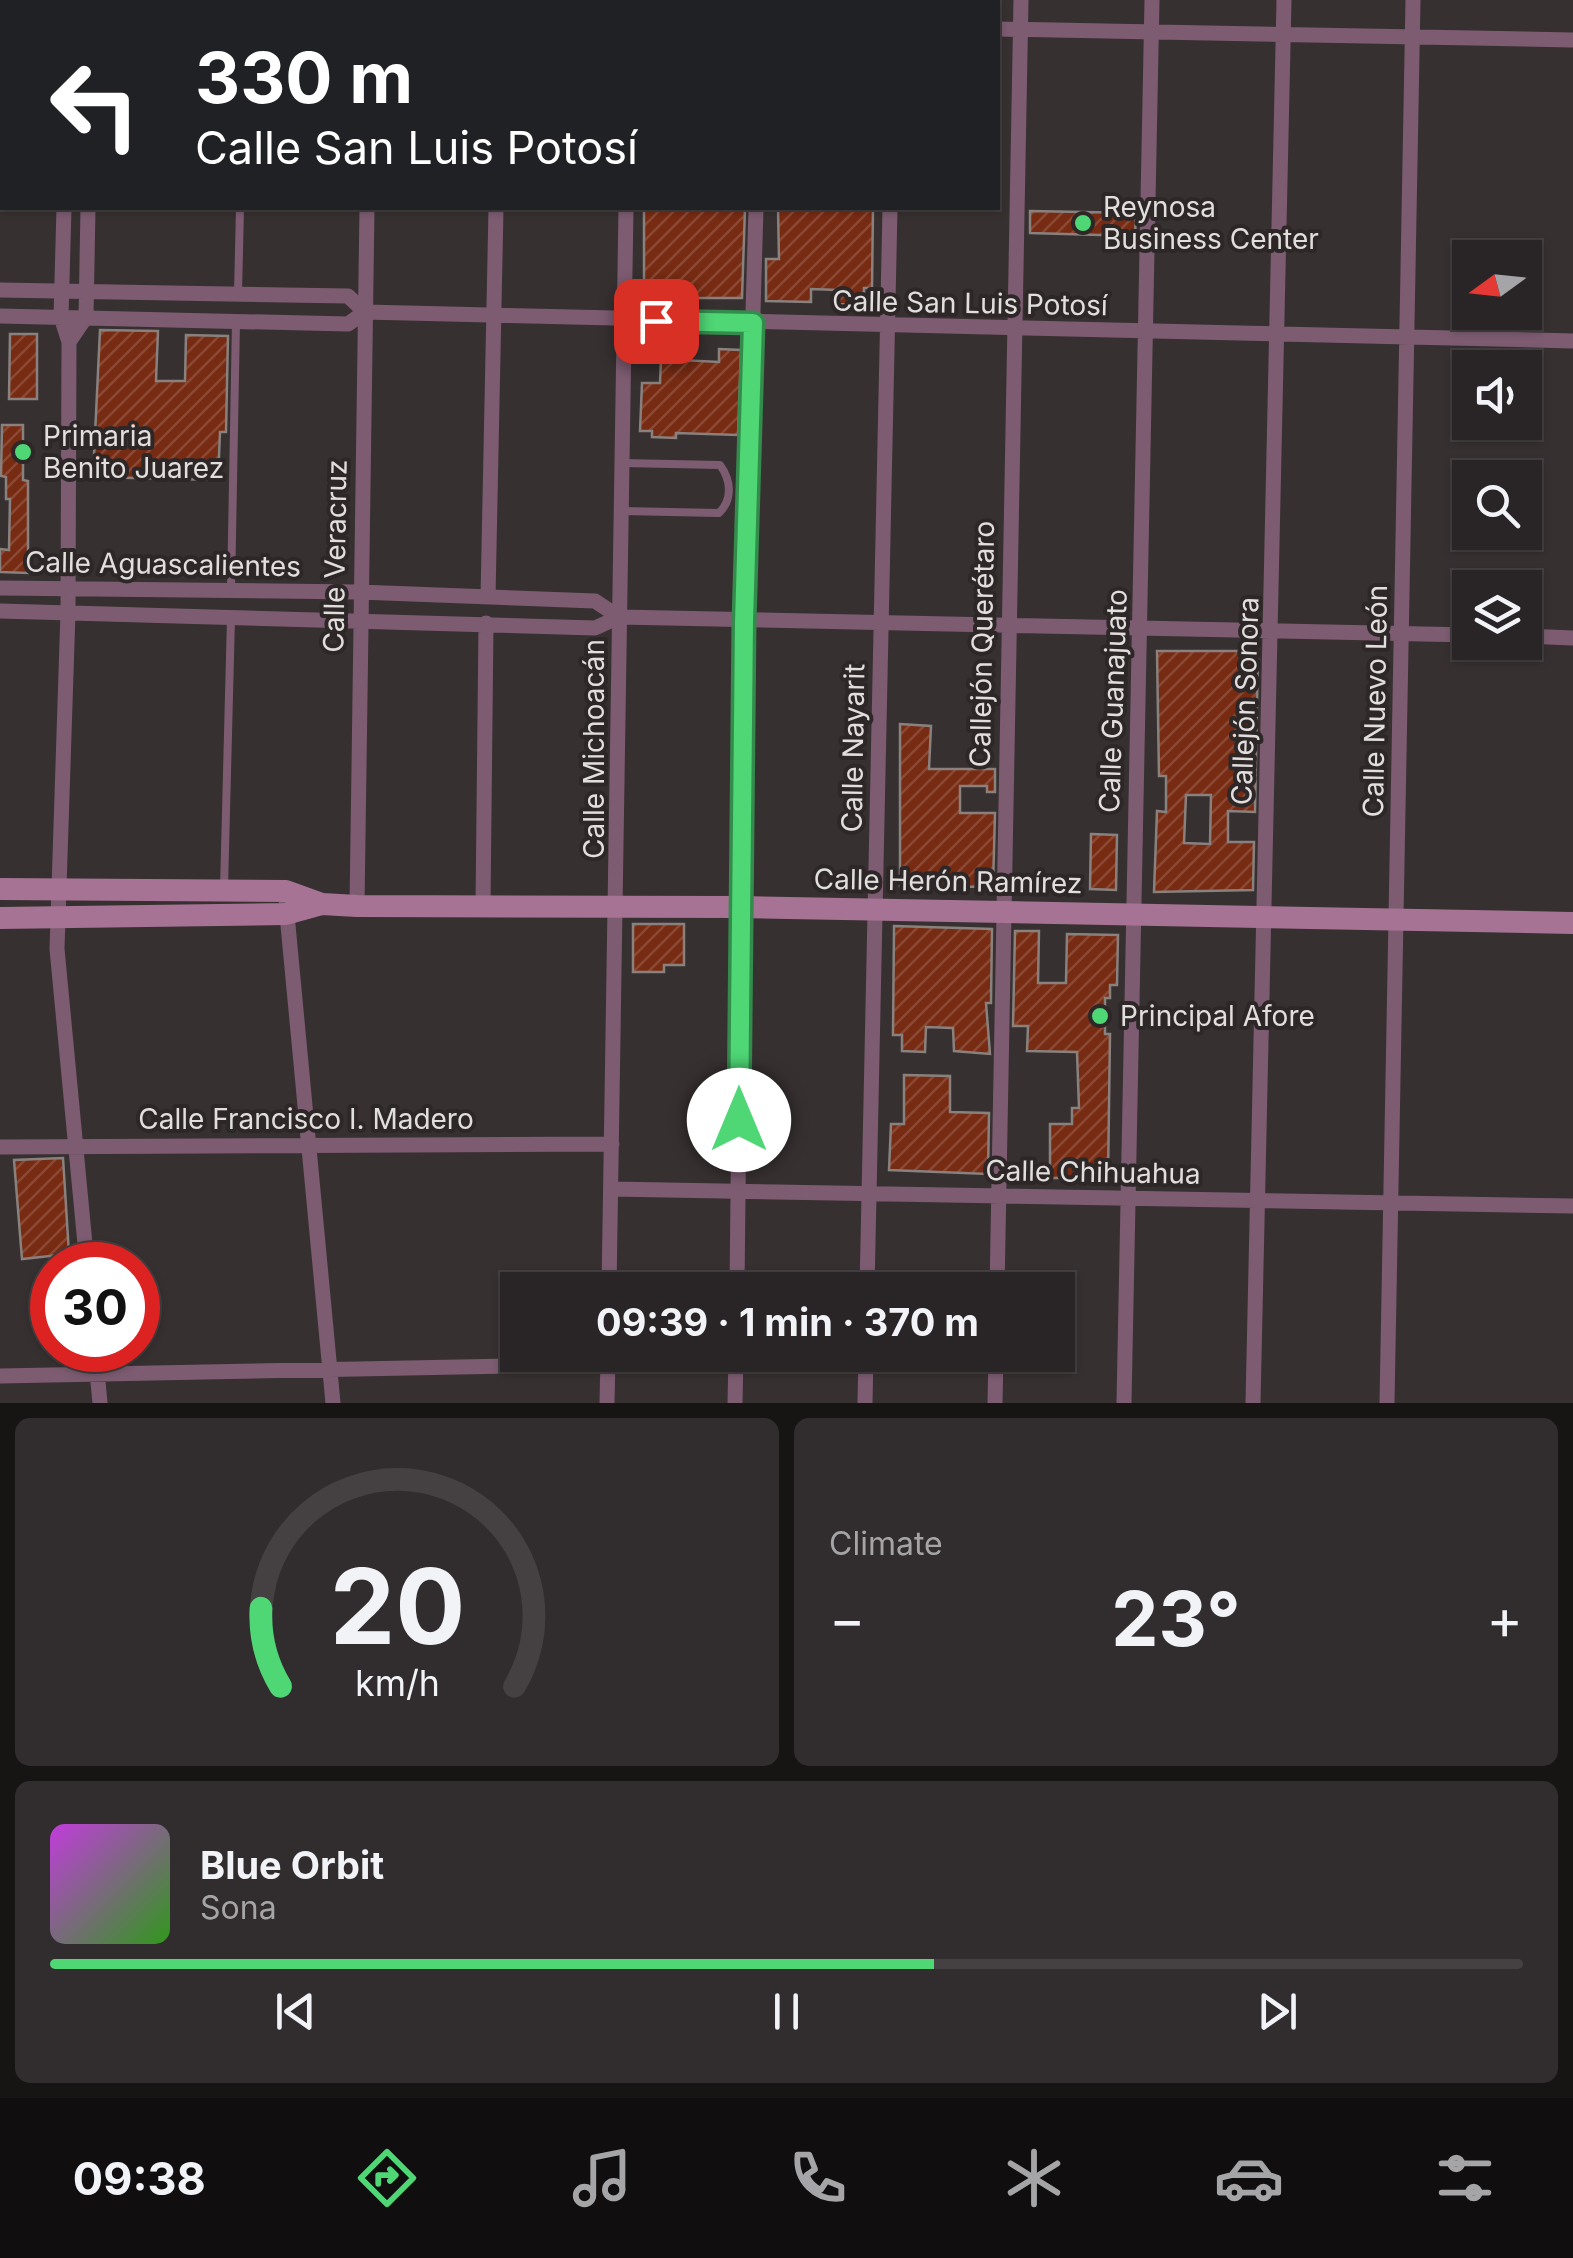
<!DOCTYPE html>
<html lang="en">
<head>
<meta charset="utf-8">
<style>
	body { margin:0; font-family:Inter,sans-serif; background:#312c2d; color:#f1f3f6; height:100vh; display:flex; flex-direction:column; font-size:38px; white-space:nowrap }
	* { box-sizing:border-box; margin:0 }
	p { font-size:32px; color:#a5a4a7 }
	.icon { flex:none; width:55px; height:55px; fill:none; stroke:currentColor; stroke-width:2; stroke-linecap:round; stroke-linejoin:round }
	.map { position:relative; height:1403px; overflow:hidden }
	.panel { display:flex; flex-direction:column; gap:15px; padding:15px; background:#171414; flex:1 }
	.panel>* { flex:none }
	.top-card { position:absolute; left:0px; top:0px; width:1000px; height:210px; box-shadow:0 2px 8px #0004,0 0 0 2px #454142; background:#202124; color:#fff; overflow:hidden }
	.needle { width:65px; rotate:255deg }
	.controls { position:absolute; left:1452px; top:240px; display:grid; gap:20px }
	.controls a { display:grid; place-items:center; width:90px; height:90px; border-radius:0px; background:#292425; box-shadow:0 2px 8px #0004,0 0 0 2px #454142; font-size:50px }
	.speed { position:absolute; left:30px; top:1242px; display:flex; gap:20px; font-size:50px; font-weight:700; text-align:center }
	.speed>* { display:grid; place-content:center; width:130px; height:130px; border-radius:50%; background:#292425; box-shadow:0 2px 8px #0004,0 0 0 2px #454142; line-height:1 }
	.speed .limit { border:15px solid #d22; background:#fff; color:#111 }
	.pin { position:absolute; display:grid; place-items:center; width:85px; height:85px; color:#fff; margin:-42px; border-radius:20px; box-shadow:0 5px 15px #0006 }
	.me { position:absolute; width:110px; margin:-55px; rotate:0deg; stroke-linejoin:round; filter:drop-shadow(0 0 8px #0008) }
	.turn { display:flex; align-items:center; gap:35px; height:210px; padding:0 30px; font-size:45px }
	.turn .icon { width:130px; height:130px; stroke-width:2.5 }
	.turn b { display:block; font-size:70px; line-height:85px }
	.big { font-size:75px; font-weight:700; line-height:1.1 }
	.panel .tile { flex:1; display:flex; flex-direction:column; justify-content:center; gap:15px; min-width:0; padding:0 35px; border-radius:15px; background:#312c2d }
	.panel .dial { align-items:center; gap:0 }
	.dial svg { height:260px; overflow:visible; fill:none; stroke:#454142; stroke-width:7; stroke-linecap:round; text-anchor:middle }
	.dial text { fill:#f1f3f6; stroke:none }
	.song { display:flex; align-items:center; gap:30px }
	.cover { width:120px; height:120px; border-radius:15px; background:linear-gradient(135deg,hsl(290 70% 55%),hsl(110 70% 35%)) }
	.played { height:10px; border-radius:5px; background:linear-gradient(90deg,#4fd675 60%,#454142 60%) }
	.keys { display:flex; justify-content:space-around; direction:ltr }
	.heat { display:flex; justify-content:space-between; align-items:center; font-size:55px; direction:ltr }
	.panel .tiles { flex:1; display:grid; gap:15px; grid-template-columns:1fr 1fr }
	.tile:last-child { grid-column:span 2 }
	.trip { position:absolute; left:500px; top:1272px; width:575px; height:100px; border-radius:0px; background:#292425; box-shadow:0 2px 8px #0004,0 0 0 2px #454142; font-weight:700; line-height:100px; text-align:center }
	.tab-bar { display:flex; height:160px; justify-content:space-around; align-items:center; background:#100e0f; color:#a5a4a7 }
	.tab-bar .icon { width:70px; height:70px }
	.tab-bar .active { color:#4fd675 }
	.tab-bar b { font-size:45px; color:#f1f3f6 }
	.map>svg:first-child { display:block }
	.building { fill:url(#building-hatch); stroke:#88817e; stroke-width:2.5; fill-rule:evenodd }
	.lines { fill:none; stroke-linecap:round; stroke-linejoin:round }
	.lane { stroke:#7d5c71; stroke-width:8 }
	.street { stroke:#7d5c71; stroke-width:15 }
	.secondary { stroke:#a67394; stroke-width:22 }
	.route-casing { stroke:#338b4c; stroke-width:25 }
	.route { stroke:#4fd675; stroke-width:18 }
	.poi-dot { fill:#4fd675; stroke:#2d2727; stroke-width:4 }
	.labels { text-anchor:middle; stroke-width:8; stroke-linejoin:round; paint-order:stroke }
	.poi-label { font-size:28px; fill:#e2dede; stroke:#2d2727; text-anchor:start }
	.street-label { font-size:28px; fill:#e2dede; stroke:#2d2727 }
</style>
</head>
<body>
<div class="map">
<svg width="1573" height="1403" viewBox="0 0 1573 1403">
	<defs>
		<pattern id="building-hatch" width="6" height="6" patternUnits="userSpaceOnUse" patternTransform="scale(2.5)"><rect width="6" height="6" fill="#782b13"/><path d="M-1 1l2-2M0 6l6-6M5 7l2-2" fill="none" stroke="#8b4935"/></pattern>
	</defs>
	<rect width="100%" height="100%" fill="#373031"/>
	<!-- building -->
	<path class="building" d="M644 208H745L742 298H644Z
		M778 208H873L872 288H864V305L837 304 838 290 811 289V302L766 301V259H779Z
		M1030 211 1136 213 1135 236 1030 233Z
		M100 330 158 331 156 381H185L186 335 228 336 226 432H220L218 480 93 477Z
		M10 334H37V399H9Z
		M719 349 741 350 738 435 676 433V438L652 437V431H640L642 383H660L661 359 719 362Z
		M2 425H23V480L28 481V573L0 572V549L9 550 10 499H6V477L1 476Z
		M1157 651H1258L1255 812 1228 811V842H1254L1253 890 1154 892 1157 811 1166 812V776H1159ZM1186 795H1211L1210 844 1184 843Z
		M900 724 931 726 929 769H995V792H987V786H960V813H995L993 887 900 886Z
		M1091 834 1117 835 1116 890 1090 889Z
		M633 924H684V965H664V972H633Z
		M894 926 992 929 991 1003H986L990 1054 954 1051 953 1028 926 1027 925 1052 902 1051V1035H893Z
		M1015 931H1039L1038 983H1066L1067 934 1118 935 1117 985H1110V998H1105V1034H1110L1108 1178H1050V1124H1072V1108H1079L1077 1052 1027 1051 1028 1026H1013Z
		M904 1075 950 1076V1112L989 1113 988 1174 889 1170 891 1124H904Z
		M63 1158 69 1254 22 1259 14 1160Z"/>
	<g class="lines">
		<!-- lane -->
		<path class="lane" d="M246 2V0
			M238 293 240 208
			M622 511 719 513C733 499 731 480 720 465L622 463
			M231 590 236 321
			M224 889 231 618"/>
		<!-- street -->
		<path class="street" d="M68 2V0
			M93 2V0
			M370 2V0
			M501 2V0
			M631 2V0
			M762 2V0
			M894 2V0
			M0 11H2
			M998 29 1573 40
			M64 208 61 317 69 342 68 612 57 949 87 1265
			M0 290 348 296 365 312
			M0 316 348 324 365 312 1573 341
			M69 342 86 317 88 208
			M0 588 359 592 595 601 619 617
			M488 597 496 208
			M0 611 595 628 619 617 1470 635
			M1525 636 1573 638
			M286 904 333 1403
			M357 906 367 208
			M483 907 486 623
			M0 1147 612 1144
			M611 1189 1573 1206
			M609 1290 626 208
			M737 1290 744 622 756 208
			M867 1290 890 208
			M997 1290 1021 0
			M95 1350 100 1403
			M0 1376 608 1364
			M607 1403 608 1357
			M735 1403 736 1355
			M865 1403 866 1355
			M995 1403 996 1355
			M1124 1403 1152 0
			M1253 1403 1284 0
			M1387 1403 1413 0"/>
		<!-- secondary -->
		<path class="secondary" d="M0 889 286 891 322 904 357 906 740 907 1573 923
			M0 918 286 914 322 904"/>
	</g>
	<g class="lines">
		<!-- route casing -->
		<g class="route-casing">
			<path id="route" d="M656 321 753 323 744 622 739 1120"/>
		</g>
		<!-- route -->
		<use href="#route" class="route"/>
	</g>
	<!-- markers -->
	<g class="poi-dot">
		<circle cx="1083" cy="223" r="10"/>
		<circle cx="23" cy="452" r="10"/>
		<circle cx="1100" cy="1016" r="10"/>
	</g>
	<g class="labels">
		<!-- poi labels -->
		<g class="poi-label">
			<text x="1103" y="217">Reynosa<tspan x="1103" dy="32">Business Center</tspan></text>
			<text x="43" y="446">Primaria<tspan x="43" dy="32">Benito Juarez</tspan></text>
			<text x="1120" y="1026">Principal Afore</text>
		</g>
		<!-- street labels -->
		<g class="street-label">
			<text transform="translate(970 303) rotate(1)" y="10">Calle San Luis Potosí</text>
			<text transform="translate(335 556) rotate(-89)" y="10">Calle Veracruz</text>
			<text transform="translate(163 564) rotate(1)" y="10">Calle Aguascalientes</text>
			<text transform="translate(982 644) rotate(-89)" y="10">Callejón Querétaro</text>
			<text transform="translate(1113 701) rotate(-88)" y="10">Calle Guanajuato</text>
			<text transform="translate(1245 701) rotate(-88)" y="10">Callejón Sonora</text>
			<text transform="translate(1375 701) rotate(-89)" y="10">Calle Nuevo León</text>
			<text transform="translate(853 748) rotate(-89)" y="10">Calle Nayarit</text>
			<text transform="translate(594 749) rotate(-90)" y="10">Calle Michoacán</text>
			<text transform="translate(948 881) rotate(1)" y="10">Calle Herón Ramírez</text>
			<text x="306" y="1129">Calle Francisco I. Madero</text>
			<text transform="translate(1093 1172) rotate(1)" y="10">Calle Chihuahua</text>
		</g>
	</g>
</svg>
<div class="controls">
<a><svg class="needle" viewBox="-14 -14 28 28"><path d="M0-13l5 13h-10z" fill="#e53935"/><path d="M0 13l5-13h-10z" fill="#a5a4a7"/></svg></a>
<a><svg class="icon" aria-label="sound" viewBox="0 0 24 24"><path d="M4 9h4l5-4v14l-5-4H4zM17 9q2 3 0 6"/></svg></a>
<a><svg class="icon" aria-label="search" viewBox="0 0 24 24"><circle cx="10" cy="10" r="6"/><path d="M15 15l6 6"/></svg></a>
<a><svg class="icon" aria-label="layers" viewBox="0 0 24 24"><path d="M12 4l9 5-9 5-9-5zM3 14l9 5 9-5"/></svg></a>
</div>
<div class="speed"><div class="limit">30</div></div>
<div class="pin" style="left:656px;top:321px;background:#d93025"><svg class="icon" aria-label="arrive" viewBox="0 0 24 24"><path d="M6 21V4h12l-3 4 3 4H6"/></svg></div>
<svg class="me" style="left:739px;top:1120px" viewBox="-20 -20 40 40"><circle r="19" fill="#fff"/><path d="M0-13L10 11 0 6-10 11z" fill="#4fd675"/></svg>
<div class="trip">09:39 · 1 min · 370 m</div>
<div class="top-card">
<div class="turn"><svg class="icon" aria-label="left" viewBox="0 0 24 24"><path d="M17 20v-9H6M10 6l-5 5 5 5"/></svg><div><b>330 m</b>Calle San Luis Potosí</div></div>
</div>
</div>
<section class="panel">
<div class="tiles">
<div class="tile dial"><svg viewBox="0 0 100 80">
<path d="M14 69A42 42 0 1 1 86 69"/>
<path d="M14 69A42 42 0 0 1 8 45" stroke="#4fd675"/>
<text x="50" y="56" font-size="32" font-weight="700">20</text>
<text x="50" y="72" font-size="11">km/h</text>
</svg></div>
<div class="tile"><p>Climate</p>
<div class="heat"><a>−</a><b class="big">23°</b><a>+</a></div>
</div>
<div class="tile">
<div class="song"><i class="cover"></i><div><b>Blue Orbit</b><p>Sona</p></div></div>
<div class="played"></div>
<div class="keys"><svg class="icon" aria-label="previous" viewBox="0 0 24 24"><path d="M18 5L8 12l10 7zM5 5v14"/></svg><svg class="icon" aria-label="pause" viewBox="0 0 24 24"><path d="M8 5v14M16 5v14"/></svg><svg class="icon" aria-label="next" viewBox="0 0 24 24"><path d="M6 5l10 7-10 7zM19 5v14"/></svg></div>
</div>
</div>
</section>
<nav class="tab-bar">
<b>09:38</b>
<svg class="icon active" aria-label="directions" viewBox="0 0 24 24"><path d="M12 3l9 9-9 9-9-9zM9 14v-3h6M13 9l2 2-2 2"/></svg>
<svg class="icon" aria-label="music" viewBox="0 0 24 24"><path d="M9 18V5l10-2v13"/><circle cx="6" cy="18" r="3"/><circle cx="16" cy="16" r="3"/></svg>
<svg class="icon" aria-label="phone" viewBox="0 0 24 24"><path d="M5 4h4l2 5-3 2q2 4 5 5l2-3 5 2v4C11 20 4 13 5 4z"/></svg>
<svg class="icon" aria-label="climate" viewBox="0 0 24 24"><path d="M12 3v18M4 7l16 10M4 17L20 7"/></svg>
<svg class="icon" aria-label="car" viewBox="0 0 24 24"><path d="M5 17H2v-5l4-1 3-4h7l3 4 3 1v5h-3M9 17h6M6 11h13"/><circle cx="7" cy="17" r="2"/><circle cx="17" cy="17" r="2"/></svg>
<svg class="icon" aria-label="filters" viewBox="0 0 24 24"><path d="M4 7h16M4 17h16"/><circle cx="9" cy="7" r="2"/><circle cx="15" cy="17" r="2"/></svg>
</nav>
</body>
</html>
